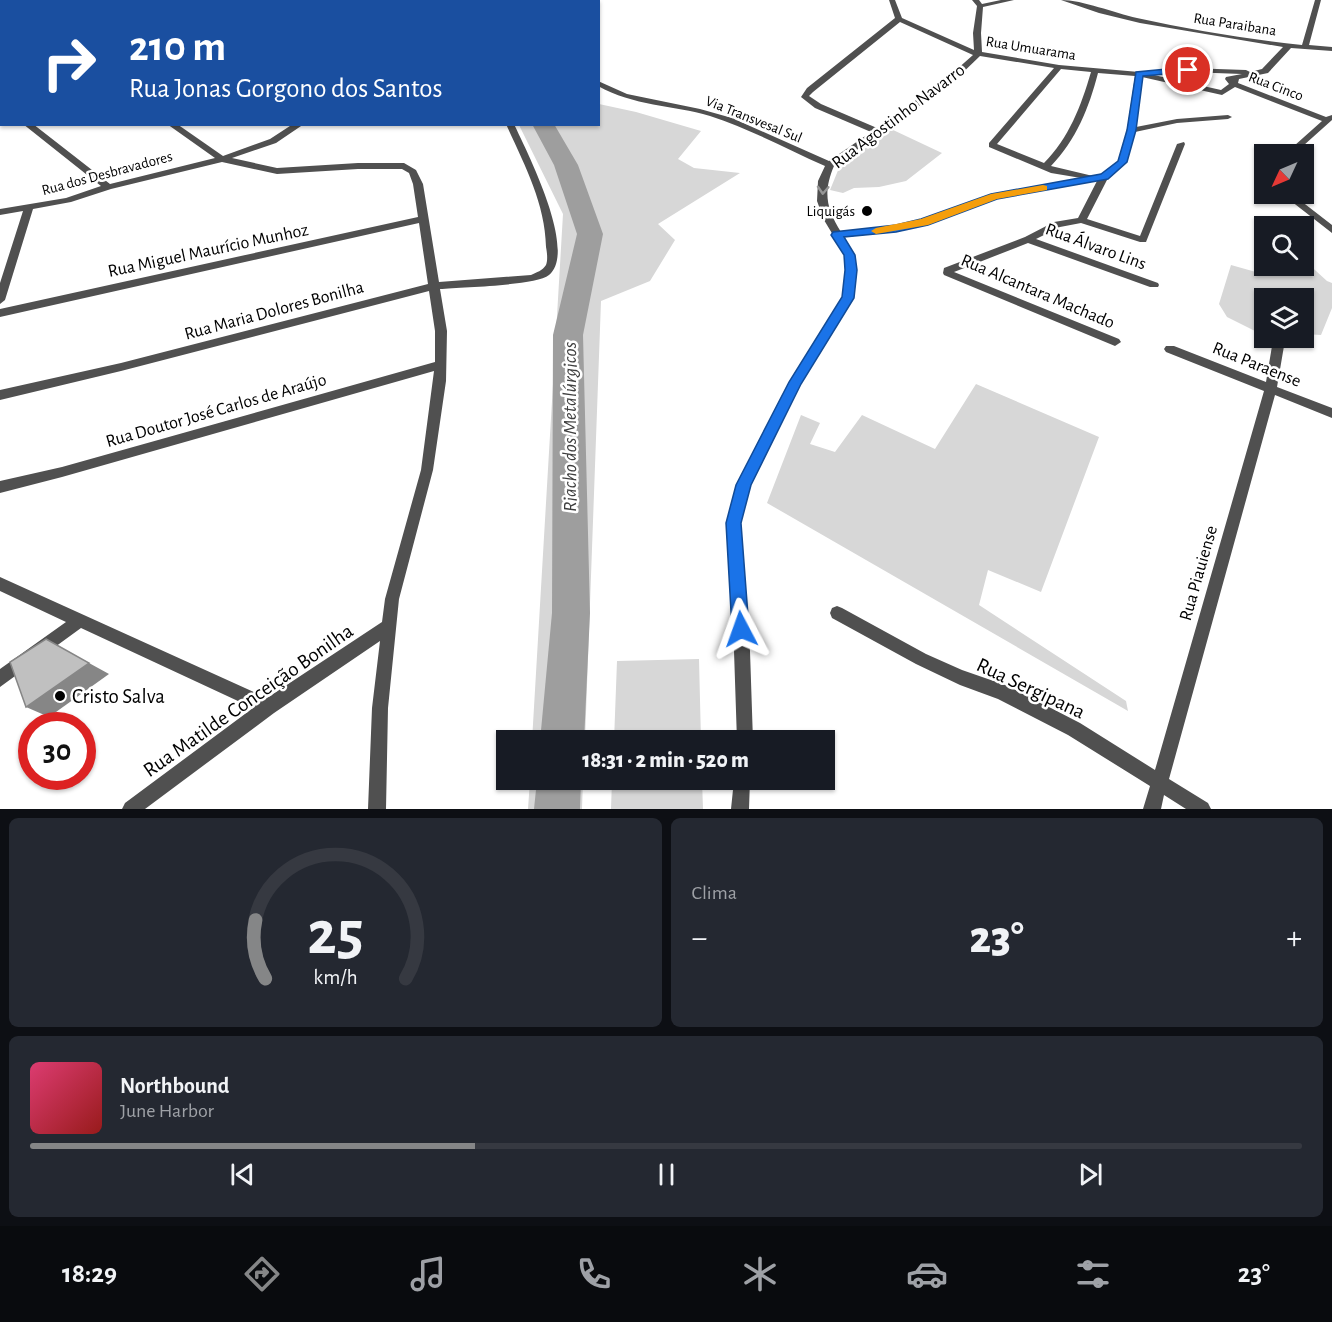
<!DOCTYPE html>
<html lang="pt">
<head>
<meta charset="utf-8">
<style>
	body { margin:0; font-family:"Alegreya Sans",sans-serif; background:#242831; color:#f1f3f6; height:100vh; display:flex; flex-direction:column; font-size:22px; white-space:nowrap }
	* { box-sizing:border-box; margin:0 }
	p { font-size:20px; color:#9ea1a6 }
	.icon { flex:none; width:33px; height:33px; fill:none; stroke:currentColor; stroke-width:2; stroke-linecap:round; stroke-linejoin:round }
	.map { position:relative; height:809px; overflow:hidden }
	.drawer { display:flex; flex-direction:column; gap:9px; padding:9px; background:#0d0f14; flex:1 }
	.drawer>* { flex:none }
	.guide { position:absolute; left:0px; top:0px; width:600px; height:126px; box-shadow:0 2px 4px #0004; background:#1a4fa0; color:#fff; overflow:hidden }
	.needle { width:39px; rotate:226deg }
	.fabs { position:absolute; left:1254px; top:144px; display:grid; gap:12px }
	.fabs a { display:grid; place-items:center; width:60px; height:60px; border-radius:0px; background:#171b24; box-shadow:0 2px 4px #0004; font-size:30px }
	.speed { position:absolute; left:18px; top:712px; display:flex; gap:12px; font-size:30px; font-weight:700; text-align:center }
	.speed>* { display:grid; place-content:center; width:78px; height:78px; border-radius:50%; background:#171b24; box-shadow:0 2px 4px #0004; line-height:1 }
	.speed .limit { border:9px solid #d22; background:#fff; color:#111 }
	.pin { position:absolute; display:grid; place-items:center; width:51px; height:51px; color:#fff; margin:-26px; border:3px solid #fff; border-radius:50%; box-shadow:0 2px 6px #0007 }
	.me { position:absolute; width:66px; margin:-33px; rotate:356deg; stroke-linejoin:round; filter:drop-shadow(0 0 4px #0008) }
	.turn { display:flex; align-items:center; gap:21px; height:126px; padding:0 30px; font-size:27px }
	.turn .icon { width:78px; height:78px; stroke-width:2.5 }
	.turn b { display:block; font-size:42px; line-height:51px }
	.big { font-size:45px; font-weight:800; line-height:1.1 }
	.drawer .tile { flex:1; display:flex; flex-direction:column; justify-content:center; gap:9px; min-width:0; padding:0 21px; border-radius:9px; background:#242831 }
	.drawer .dial { align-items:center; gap:0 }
	.dial svg { height:156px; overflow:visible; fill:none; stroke:#363941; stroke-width:7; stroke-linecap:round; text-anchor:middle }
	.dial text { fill:#f1f3f6; stroke:none }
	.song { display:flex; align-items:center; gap:18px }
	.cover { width:72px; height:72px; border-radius:9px; background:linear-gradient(135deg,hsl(340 70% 55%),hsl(0 70% 35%)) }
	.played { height:6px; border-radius:3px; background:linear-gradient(90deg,#858687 35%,#363941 35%) }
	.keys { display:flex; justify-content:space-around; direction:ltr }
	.heat { display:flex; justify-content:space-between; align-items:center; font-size:33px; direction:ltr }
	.drawer .tiles { flex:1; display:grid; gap:9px; grid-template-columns:1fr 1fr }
	.tile:last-child { grid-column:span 2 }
	.trip { position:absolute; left:496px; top:730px; width:339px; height:60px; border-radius:0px; background:#171b24; box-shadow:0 2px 4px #0004; font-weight:800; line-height:60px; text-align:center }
	.dock { display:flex; height:96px; justify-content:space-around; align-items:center; background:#090b0e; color:#9ea1a6 }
	.dock .icon { width:42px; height:42px }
	.dock .current { color:#858687 }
	.dock b { font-size:27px; color:#f1f3f6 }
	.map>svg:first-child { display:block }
	.green { fill:#d7d7d7 }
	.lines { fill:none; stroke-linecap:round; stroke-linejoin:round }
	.river { fill:#9e9e9e; fill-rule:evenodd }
	.minor { fill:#505050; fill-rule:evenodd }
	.shaded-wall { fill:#868686 }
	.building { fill:#c0c0c0; stroke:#868686; stroke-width:1.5 }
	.oneway { stroke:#969696 }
	.route { fill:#1a73e8; stroke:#114b97; stroke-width:1.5 }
	.slow { fill:#f59e0b }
	.poi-dot { fill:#000; stroke:#fff; stroke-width:2 }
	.labels { text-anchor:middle; stroke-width:5; stroke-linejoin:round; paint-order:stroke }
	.far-street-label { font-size:15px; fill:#000; stroke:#fff }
	.far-poi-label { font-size:15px; fill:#000; stroke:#fff; text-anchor:end }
	.street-label { font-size:18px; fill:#000; stroke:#fff }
	.water-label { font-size:20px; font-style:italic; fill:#3f3f3f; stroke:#fff }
	.near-street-label { font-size:21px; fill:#000; stroke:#fff }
	.near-poi-label { font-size:21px; fill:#000; stroke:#fff; text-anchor:start }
</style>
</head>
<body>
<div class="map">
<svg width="1332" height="809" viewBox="0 0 1332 809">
	<rect width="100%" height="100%" fill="#fff"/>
	<!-- green -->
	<path class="green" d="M599 104 636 112 701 131 678 159 694 168 740 173 658 224 675 240 650 281 601 301 585 741H532L563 214 519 125 598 124Z
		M891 129 942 153 906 181 879 187 854 188 843 193 830 190 839 168Z
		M1304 260 1327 281 1332 283V308L1321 335 1304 334V298H1264V333H1259L1227 317 1219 304 1231 265 1270 276 1290 273 1284 266H1304Z
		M976 384 1099 437 1041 592 988 570 979 605 1126 701 1128 711 767 503 801 415 820 423 810 444 835 452 862 415 935 449Z
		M699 659 701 741H614L617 661Z
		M530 780H583L582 809H528Z
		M612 780H702L703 809H611Z"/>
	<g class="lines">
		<!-- river -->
		<path class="river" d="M437 0H455L456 2H438Z
			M532 124H554L578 165 603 234 583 335 590 613 584 741H540L552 613 553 335 577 234 554 165Z
			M537 780H581L580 809H534Z"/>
		<!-- minor -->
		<path class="minor" d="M115 0H128L112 2Z
			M235 0 245 2H236Z
			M524 0H530V2H524Z
			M540 0H546V2H540Z
			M889 0H895L902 18 974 50 973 33 977 6 972 0H979L982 4 1001 0H1014L983 7 981 33 982 52 1059 65 1139 72 1188 68 1246 70 1250 72 1262 69 1283 47 1140 23 1099 13 1061 0C1083 0 1114 13 1137 18 1191 30 1247 39 1302 45L1315 0H1321L1309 45 1332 47V51L1291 48 1268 73 1239 79 1238 83 1326 117 1332 115V120L1294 154H1285L1322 121 1235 87 1222 95 1142 77 1136 127 1177 119 1228 115 1232 117 1228 119 1177 123 1135 132 1126 162 1108 178 1087 219 1140 236 1177 144 1184 142 1185 144 1146 242H1140L1081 223 1060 227 1036 239 1158 283 1159 285 1158 287H1150L1028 243 954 272 1119 339 1121 342 1115 346 944 275 943 273 944 268 1025 237 1054 222 1078 218 1097 181 996 198 927 224 896 232 844 237 855 255 856 270 853 298 800 384 751 485 740 523 750 651 753 741H737L734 651 726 523 737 485 789 382 843 298 846 270 845 255 824 220 817 201 818 181 825 166C787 149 750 129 710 116 673 105 633 106 598 86V81L627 94 700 109 732 118 829 161 871 132 815 108 801 97 807 88 895 18ZM900 22 973 55 947 78 877 128 821 104 809 96 813 92ZM980 56 1054 68 989 143V147L1051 173 1081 178 991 194 921 220 896 226 841 232C826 208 823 192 834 166L953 82ZM1061 69 1091 72C1081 106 1069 138 1044 163L997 144ZM1188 72 1242 74 1226 77 1225 79 1229 84 1221 90 1154 75ZM1098 73 1135 76 1127 130 1118 161 1101 175 1093 176 1051 166C1076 140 1089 108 1098 73Z
			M0 6H2V11H0Z
			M0 17H2V21H0Z
			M0 82H2L0 87Z
			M0 102H2V107H0Z
			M23 124H33L110 184 215 158 167 124H177L223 156 270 139 293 124H304L276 143 232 158 277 168 358 163H404L416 170 423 184 439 282 531 275C537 272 542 271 546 265 548 260 547 252 546 247 545 202 524 164 506 124H514C527 152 578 251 549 275 535 286 460 287 440 289L447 331 446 381 433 470 399 599 388 708 386 809H368L372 708 380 641 274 713 145 809H122L125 803 253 708 81 628 0 687V669L66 622 0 591V577L267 698 382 622 385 599 421 470 434 371 62 477 0 493V481L62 467 435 362V331L429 291 121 371 0 400V390L121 363 428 284 419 223 0 317V309L418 217 413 184 409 173 402 169H358L277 174 222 162 111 189 71 202 33 209 5 300 0 304V283L23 211 0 215V209L66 198 101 186Z
			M1282 194H1292L1332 225V233Z
			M1278 342 1284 346 1277 387 1332 408V418L1275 395 1169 779 1208 803 1211 809H1186L1164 795 1161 809H1143L1150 786 1068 735 998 699 960 685 916 664 832 618 830 613 832 608 837 606 842 608 926 654 962 670 1008 686 1080 723 1155 770 1264 391 1166 352 1164 349 1166 346H1174L1266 382 1272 346Z
			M734 780H750L749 809H731Z"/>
	</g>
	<!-- shaded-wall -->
	<path class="shaded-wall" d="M89 663 109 674 49 717 26 707Z"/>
	<!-- building -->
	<path class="building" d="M46 639 89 663 26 707 10 662Z"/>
	<!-- one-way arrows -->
	<defs><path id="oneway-chevron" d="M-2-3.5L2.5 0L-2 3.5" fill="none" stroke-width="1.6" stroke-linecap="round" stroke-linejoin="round" transform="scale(1.5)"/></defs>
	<use class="oneway" href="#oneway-chevron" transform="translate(823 190) rotate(93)"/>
	<!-- route -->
	<path class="route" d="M1188 67 1191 68V72L1143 76 1136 130 1127 162 1108 179 997 199 928 225 896 232 844 237 855 255 857 270 854 298 801 384 751 485 741 523 749 629 747 635 741 637 735 635 732 629 726 523 736 485 789 382 842 297 845 270 844 255 831 235 833 232 896 225 921 219 991 194 1101 174 1118 161 1127 130 1136 72Z"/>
	<!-- slow -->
	<path class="slow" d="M1043 185 1047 186V190L997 199 928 225 876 234 871 231 876 228 921 219 991 194Z"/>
	<!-- markers -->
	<g class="poi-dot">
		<circle cx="867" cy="211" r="6"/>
		<circle cx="60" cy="696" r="6"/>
	</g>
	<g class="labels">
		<!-- far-street labels -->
		<g class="far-street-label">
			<text transform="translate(1235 24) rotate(9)" y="5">Rua Paraibana</text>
			<text transform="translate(1031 48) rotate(9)" y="5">Rua Umuarama</text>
			<text transform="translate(1276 86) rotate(21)" y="5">Rua Cinco</text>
			<text transform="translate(754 119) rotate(22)" y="5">Via Transvesal Sul</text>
			<text transform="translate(107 173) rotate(-15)" y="5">Rua dos Desbravadores</text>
		</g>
		<!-- far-poi labels -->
		<g class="far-poi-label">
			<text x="855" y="216">Liquigás</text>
		</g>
		<!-- street labels -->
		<g class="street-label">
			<text transform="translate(898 116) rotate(-37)" y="6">Rua Agostinho Navarro</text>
			<text transform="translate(1096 246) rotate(20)" y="6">Rua Álvaro Lins</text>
			<text transform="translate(208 250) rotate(-12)" y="6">Rua Miguel Maurício Munhoz</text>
			<text transform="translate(1038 291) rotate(23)" y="6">Rua Alcantara Machado</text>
			<text transform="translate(274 310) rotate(-15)" y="6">Rua Maria Dolores Bonilha</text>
			<text transform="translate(1257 364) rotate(22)" y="6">Rua Paraense</text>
			<text transform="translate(216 410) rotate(-16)" y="6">Rua Doutor José Carlos de Araújo</text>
			<text transform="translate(1198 573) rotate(-74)" y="6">Rua Piauiense</text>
		</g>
		<!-- water labels -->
		<g class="water-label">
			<text transform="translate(569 427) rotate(-90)" y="7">Riacho dos Metalúrgicos</text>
		</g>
		<!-- near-street labels -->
		<g class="near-street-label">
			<text transform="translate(1031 688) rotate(25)" y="7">Rua Sergipana</text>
			<text transform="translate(248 700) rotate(-35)" y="7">Rua Matilde Conceição Bonilha</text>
		</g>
		<!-- near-poi labels -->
		<g class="near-poi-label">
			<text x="72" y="703">Cristo Salva</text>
		</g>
	</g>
</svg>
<div class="fabs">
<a><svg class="needle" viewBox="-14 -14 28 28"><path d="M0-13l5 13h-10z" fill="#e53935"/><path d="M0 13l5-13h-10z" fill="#9ea1a6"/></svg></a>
<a><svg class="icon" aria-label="search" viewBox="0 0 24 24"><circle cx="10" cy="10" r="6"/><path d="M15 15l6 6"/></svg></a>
<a><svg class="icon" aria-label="layers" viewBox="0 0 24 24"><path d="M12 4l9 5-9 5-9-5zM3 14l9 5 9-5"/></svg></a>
</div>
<div class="speed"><div class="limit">30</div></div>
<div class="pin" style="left:1188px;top:70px;background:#d93025"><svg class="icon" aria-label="arrive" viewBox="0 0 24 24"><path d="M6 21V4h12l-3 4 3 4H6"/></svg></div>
<svg class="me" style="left:741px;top:629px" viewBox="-20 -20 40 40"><path d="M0-17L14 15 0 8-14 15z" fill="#1a73e8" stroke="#fff" stroke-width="4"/></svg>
<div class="trip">18:31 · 2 min · 520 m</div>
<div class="guide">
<div class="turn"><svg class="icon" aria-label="right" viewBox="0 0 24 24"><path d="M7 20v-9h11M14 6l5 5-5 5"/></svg><div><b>210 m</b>Rua Jonas Gorgono dos Santos</div></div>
</div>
</div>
<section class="drawer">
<div class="tiles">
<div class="tile dial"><svg viewBox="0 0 100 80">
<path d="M14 69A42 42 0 1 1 86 69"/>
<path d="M14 69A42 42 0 0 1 9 39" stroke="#858687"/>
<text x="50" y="56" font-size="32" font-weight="700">25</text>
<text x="50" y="72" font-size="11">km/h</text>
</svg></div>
<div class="tile"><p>Clima</p>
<div class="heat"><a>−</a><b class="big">23°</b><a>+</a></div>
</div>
<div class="tile">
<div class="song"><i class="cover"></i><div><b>Northbound</b><p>June Harbor</p></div></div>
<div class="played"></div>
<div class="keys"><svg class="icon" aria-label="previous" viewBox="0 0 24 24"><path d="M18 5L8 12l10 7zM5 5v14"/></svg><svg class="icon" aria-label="pause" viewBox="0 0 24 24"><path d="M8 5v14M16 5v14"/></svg><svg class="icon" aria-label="next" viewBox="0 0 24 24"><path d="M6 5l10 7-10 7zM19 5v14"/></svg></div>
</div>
</div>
</section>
<nav class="dock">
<b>18:29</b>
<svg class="icon current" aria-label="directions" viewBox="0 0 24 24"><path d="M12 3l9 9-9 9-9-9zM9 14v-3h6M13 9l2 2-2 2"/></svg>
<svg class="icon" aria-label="music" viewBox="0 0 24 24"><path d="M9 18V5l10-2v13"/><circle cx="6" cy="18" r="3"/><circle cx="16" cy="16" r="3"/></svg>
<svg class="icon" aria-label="phone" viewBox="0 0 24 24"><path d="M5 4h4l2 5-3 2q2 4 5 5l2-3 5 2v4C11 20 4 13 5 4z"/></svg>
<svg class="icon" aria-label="climate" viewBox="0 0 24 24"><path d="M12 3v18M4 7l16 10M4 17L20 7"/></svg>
<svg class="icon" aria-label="car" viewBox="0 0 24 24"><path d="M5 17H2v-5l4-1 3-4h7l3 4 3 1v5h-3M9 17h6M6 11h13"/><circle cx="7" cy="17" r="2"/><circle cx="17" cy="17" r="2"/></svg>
<svg class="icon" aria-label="filters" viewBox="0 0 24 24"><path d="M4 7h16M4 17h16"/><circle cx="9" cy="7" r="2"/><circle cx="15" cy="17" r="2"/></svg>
<b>23°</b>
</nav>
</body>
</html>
